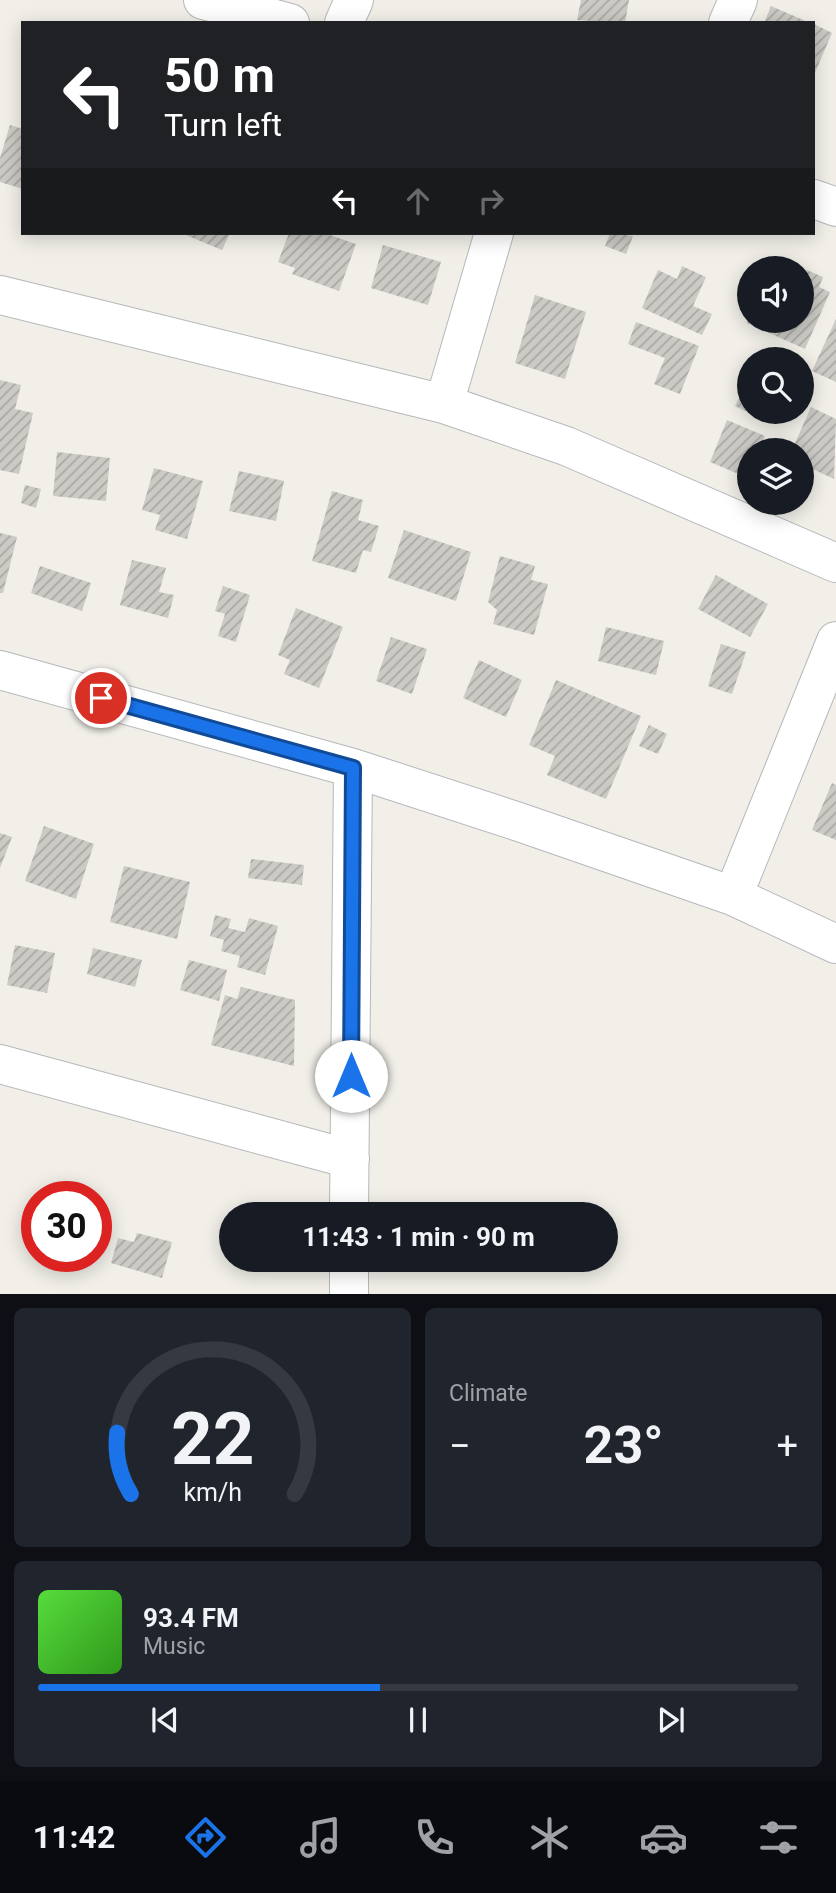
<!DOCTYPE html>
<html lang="en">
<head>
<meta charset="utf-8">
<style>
	body { margin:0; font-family:Roboto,sans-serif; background:#20242c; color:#f1f3f6; height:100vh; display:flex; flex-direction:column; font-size:26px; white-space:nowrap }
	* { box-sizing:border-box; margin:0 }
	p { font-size:23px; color:#9ea1a6 }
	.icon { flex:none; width:38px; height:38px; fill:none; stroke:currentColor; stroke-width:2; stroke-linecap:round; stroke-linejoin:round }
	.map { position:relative; height:1294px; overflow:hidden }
	.drawer { display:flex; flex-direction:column; gap:14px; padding:14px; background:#0d0f14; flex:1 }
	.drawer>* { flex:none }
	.hud { position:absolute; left:21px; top:21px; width:794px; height:214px; border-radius:0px; box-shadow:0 4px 18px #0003; background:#202124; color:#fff; overflow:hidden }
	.tools { position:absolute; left:737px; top:256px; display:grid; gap:14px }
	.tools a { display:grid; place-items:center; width:77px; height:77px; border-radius:50%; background:#171b24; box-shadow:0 4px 18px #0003; font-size:35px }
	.speed { position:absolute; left:21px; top:1181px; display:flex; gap:14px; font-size:35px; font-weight:700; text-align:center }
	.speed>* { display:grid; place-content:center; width:91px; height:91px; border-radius:50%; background:#171b24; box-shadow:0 4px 18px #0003; line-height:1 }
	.speed .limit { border:10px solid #d22; background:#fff; color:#111 }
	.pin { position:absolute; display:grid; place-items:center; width:60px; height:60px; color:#fff; margin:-30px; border:4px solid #fff; border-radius:50%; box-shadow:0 2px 7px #0007 }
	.me { position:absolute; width:77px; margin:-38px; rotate:0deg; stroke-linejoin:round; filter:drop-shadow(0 0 5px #0008) }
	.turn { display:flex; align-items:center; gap:24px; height:147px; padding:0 28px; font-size:32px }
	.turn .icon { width:91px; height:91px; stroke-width:2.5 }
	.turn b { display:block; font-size:49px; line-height:60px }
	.lanes { display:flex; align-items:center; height:66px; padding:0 28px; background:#0003; justify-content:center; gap:35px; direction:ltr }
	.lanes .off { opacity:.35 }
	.big { font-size:52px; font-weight:700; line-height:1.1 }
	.drawer .tile { flex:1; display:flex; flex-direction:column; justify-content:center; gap:10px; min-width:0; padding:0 24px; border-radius:10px; background:#20242c }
	.drawer .dial { align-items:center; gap:0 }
	.dial svg { height:182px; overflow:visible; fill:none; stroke:#363941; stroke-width:7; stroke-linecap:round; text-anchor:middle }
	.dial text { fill:#f1f3f6; stroke:none }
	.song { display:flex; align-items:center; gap:21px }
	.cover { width:84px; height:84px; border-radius:10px; background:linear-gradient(135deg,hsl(110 70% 55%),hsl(110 70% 35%)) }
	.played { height:7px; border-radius:4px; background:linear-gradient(90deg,#1a73e8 45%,#363941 45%) }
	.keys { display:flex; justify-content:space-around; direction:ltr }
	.heat { display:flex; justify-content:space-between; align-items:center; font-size:38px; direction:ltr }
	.drawer .tiles { flex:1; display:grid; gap:14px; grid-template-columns:1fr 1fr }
	.tile:last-child { grid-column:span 2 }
	.trip { position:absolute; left:219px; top:1202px; width:399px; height:70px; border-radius:35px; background:#171b24; box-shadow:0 4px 18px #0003; font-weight:700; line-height:70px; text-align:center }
	.tab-bar { display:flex; height:112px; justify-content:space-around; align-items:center; background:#090b0e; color:#9ea1a6 }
	.tab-bar .icon { width:49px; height:49px }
	.tab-bar .on { color:#1a73e8 }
	.tab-bar b { font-size:32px; color:#f1f3f6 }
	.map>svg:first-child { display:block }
	.building { fill:url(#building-hatch) }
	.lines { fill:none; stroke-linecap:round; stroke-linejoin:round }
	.minor-casing { stroke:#b5b8bc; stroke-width:40 }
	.minor { stroke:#fff; stroke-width:38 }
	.route-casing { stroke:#114b97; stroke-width:18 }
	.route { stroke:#1a73e8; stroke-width:12 }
</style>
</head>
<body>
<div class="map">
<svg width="836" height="1295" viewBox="0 0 836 1295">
	<defs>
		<pattern id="building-hatch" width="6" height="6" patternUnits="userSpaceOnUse" patternTransform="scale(1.75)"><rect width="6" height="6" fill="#cccac5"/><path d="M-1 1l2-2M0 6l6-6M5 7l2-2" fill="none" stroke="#a9a8a4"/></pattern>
	</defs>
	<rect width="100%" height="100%" fill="#f1efe8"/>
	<!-- building -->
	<path class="building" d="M581 0H629L625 23 577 20Z
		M771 6 810 23H764Z
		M814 24 832 33 814 75Z
		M10 125 23 129V189L0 182V158Z
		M181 233H230L222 250Z
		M289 233H324L356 244 339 291 292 274 295 268 278 262Z
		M610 233 633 236 626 254 605 246Z
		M383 245 441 262 428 305 371 288Z
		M760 262 774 268H757Z
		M795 265 823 277 819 287 830 292 805 349 747 323 748 320H802V268H793Z
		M682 266 706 277 693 306 712 314 702 335 642 308 658 270 677 279Z
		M749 286V308L741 304Z
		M535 295 586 312 565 379 515 363Z
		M836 319V382L812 371Z
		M636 322 699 346 680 394 654 384 665 358 628 344Z
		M0 380 21 385 15 409 33 413 19 474 0 470Z
		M745 385 749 387V411H775L770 423 735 406Z
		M811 407 836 419 834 479 802 464V450H792Z
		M727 420 765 436 759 450H749L748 478 710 462Z
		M57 452 110 458 106 501 53 496Z
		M154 468 203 481 187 539 155 530 160 515 142 510Z
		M239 471 284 481 276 521 229 511Z
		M25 485 41 489 36 508 21 503Z
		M332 491 363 500 358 520 379 526 371 552 363 550 356 573 312 561Z
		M404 530 471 552 456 601 388 578Z
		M0 533 17 537 3 593H0Z
		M500 556 535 566 531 580 548 584 534 635 493 624 497 610 488 602Z
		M132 560 166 568 159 592 174 595 168 618 120 605Z
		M40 566 91 583 82 611 31 593Z
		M716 575 768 604 750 637 698 609Z
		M223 586 250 595 236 642 218 636 225 614 215 611Z
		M296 608 343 627 319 688 284 674 290 660 278 655Z
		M606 627 664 641 656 675 598 661Z
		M391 637 427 649 412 694 376 681Z
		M721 644 746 652 732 694 708 686Z
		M479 660 522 680 506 717 463 698Z
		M556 680 641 716 606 799 547 775 555 756 529 745Z
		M649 725 667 734 658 754 639 746Z
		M832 783 836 785V840L812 830Z
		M44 826 94 844 76 899 25 881Z
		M0 833 12 837 0 868Z
		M251 859 304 865 302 885 248 878Z
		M124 866 190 882 177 939 110 922Z
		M215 915 231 919 228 928 245 932 249 918 278 926 265 975 237 967 240 956 221 951 224 940 210 936Z
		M15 945 55 953 47 993 7 985Z
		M93 948 142 960 135 987 87 974Z
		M189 960 227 970 219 1001 180 990Z
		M241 987 295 1000 294 1066 211 1045 225 995 237 999Z
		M229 1213 231 1214V1237L222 1234Z
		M137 1233 172 1242 162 1278 111 1263 118 1238 134 1242Z
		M37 1234V1254L30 1251Z
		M44 1256H79L74 1269Z"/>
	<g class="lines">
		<!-- minor casing -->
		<g class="minor-casing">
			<path id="minor" d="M203 0 290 23
				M344 23 354 0
				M728 23 738 0
				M814 199 836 207
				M0 295 444 404 566 446 836 563
				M444 404 494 233
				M0 670 353 768 519 822 733 896 836 944
				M733 896 836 641
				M0 1064 350 1159
				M349 1214 353 768
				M349 1295V1260"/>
		</g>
		<!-- minor -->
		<use href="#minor" class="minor"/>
	</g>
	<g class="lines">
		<!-- route casing -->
		<g class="route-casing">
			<path id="route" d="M101 698 353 768 351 1076"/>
		</g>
		<!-- route -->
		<use href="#route" class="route"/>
	</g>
</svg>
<div class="tools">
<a><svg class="icon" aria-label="sound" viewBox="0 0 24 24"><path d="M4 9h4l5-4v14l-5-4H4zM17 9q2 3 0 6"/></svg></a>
<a><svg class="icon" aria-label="search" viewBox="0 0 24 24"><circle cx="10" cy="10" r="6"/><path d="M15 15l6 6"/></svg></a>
<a><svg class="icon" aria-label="layers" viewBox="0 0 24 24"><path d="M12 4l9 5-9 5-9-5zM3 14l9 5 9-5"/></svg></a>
</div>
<div class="speed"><div class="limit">30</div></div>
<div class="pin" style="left:101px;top:698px;background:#d93025"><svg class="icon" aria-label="arrive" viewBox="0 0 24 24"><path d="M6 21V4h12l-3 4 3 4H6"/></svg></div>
<svg class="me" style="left:351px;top:1076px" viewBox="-20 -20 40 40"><circle r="19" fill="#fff"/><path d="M0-13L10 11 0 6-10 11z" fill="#1a73e8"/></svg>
<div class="trip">11:43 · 1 min · 90 m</div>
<div class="hud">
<div class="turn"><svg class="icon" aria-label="left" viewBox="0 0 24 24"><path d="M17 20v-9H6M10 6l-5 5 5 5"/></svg><div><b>50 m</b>Turn left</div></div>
<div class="lanes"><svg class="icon" aria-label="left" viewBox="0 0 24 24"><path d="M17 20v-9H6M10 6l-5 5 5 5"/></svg><svg class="icon off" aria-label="ahead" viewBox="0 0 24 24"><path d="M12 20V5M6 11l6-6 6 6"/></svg><svg class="icon off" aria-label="right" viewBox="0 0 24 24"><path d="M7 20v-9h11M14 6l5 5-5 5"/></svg></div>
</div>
</div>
<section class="drawer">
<div class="tiles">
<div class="tile dial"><svg viewBox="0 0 100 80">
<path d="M14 69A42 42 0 1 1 86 69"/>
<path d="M14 69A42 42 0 0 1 8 42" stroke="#1a73e8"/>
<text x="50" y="56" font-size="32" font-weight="700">22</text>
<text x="50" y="72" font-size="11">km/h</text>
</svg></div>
<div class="tile"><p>Climate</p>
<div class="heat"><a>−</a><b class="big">23°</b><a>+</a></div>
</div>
<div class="tile">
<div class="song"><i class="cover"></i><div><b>93.4 FM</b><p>Music</p></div></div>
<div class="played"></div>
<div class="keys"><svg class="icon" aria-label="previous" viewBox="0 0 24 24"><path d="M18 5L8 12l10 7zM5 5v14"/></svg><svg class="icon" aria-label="pause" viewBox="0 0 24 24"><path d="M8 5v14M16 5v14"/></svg><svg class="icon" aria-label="next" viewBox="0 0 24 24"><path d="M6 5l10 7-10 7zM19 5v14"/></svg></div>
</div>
</div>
</section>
<nav class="tab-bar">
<b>11:42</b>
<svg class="icon on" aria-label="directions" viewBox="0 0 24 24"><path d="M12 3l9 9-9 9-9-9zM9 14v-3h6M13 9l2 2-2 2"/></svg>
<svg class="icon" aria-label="music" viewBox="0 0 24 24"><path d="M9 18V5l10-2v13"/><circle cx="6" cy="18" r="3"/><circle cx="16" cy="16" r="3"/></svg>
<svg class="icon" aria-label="phone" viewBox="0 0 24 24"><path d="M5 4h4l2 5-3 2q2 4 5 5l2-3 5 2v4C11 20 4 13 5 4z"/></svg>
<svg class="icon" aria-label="climate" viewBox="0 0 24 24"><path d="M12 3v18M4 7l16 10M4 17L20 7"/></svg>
<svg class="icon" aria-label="car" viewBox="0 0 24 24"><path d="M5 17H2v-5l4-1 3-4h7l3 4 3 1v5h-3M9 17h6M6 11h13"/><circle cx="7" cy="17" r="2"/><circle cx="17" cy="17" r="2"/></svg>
<svg class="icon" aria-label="filters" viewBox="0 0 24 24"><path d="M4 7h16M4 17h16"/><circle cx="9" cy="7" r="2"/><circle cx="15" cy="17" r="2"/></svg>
</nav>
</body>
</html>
